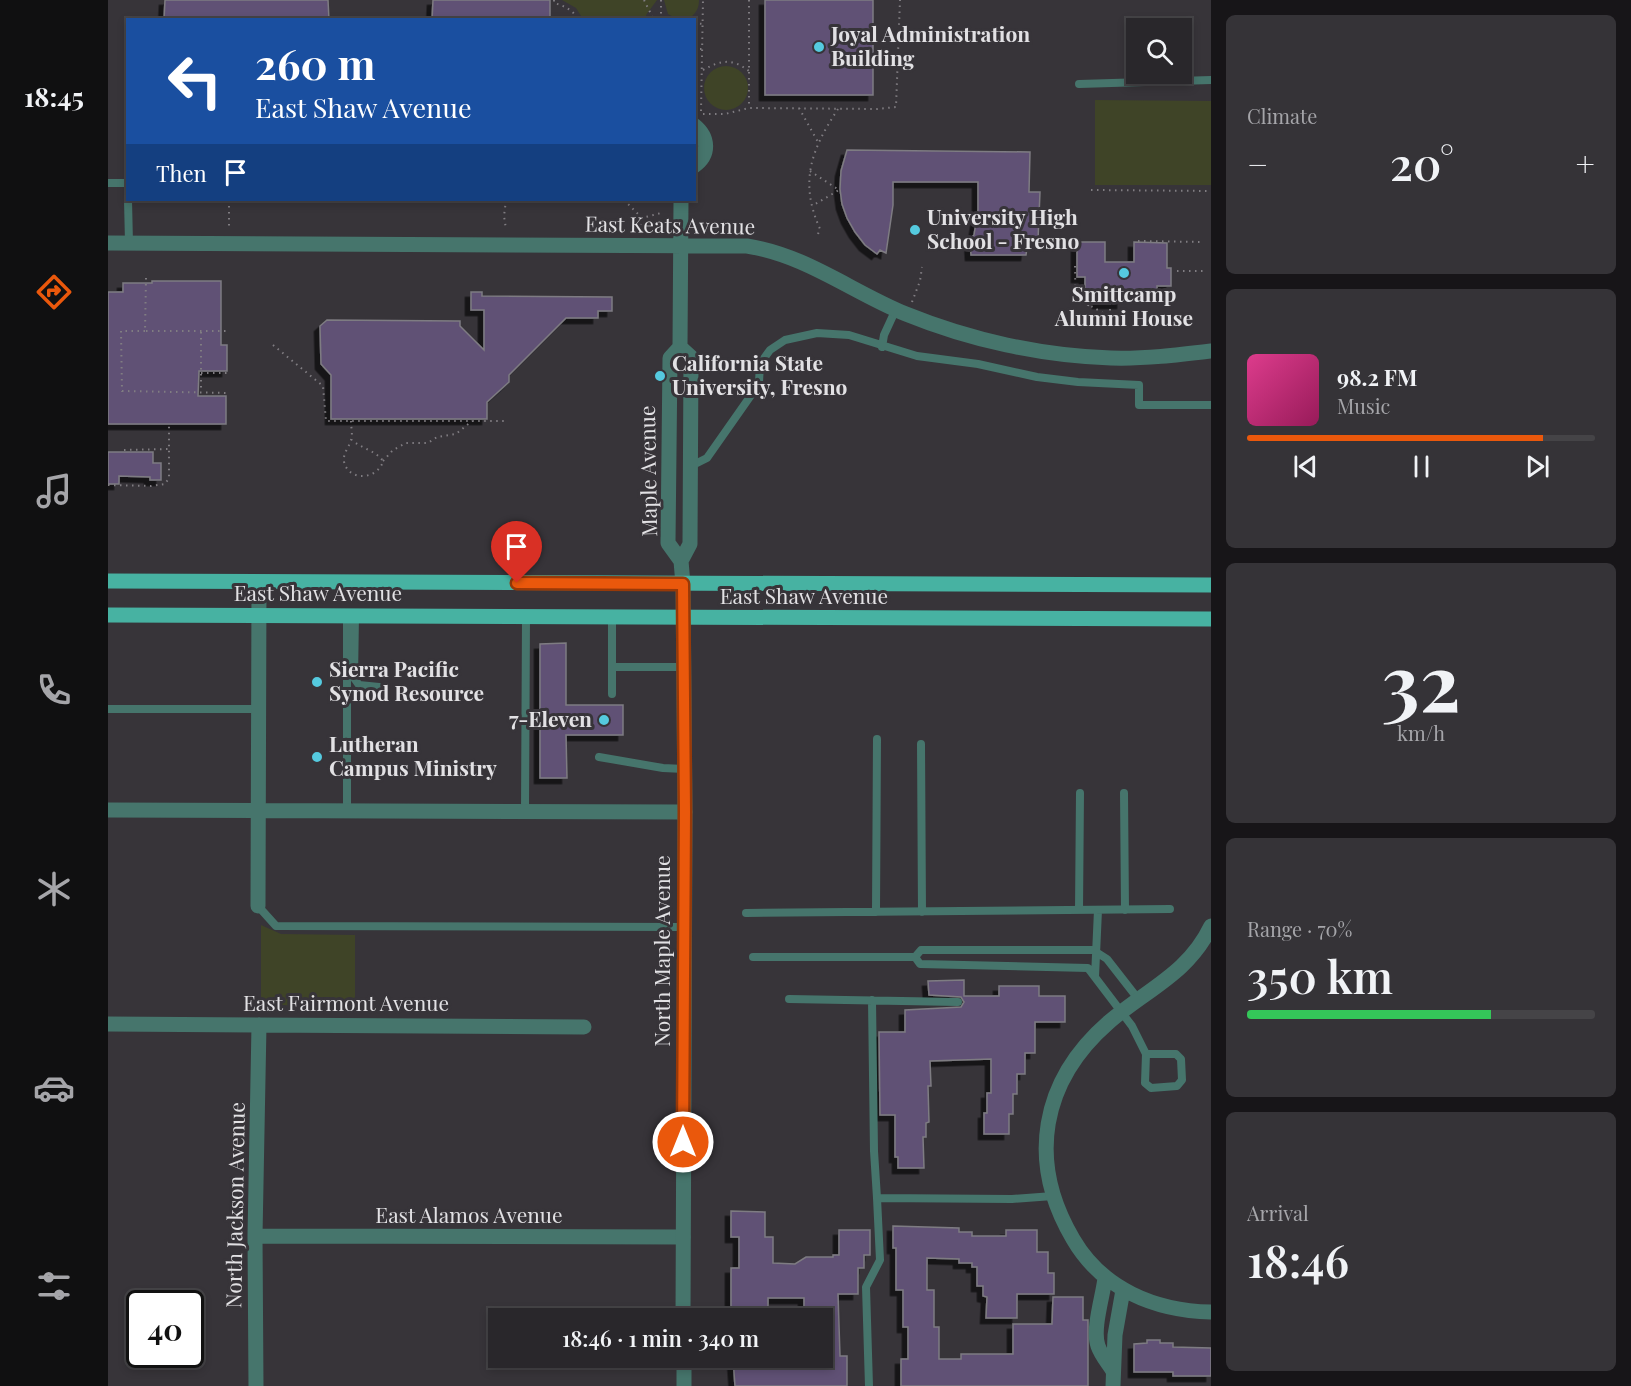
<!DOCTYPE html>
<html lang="en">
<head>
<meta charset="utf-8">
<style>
	body { margin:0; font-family:"Playfair Display",serif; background:#353337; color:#f1f3f6; height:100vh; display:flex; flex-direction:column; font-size:22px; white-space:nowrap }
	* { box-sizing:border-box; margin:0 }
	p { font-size:20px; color:#a5a5a9 }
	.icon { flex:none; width:33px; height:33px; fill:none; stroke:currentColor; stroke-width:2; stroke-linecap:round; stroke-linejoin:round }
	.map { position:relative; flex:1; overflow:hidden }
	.drawer { display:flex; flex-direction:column; gap:15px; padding:15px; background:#171518; width:420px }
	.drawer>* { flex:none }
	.hud { position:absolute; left:18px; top:18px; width:570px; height:183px; border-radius:0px; box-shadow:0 3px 9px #0003,0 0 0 2px #454447; background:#1a4fa0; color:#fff; overflow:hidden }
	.buttons { position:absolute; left:1018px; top:18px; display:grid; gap:12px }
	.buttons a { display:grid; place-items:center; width:66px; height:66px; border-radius:0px; background:#29272b; box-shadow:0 3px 9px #0003,0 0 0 2px #454447; font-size:30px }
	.speed { position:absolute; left:18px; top:1290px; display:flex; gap:12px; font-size:30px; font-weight:700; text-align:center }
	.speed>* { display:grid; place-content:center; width:78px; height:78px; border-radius:50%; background:#29272b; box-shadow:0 3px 9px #0003,0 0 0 2px #454447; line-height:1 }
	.speed .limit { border:3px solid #111; border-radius:9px; background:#fff; color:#111 }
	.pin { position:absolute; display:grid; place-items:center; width:51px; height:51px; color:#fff; margin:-62px -26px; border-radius:50% 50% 50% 0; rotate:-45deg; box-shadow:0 0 6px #0007 }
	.pin .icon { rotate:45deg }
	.me { position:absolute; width:66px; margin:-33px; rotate:0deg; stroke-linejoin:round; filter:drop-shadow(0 0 4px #0008) }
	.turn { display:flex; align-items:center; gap:21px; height:126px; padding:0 30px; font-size:27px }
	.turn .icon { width:78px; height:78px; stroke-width:2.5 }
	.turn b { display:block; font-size:42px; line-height:51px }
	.then { display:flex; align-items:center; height:57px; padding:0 30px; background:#0003; gap:12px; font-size:22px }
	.big { font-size:45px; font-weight:600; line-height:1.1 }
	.drawer .card { flex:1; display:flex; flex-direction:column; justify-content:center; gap:9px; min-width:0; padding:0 21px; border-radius:9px; background:#353337 }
	.drawer .dial { align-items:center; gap:0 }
	.dial b { font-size:78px; line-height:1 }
	.song { display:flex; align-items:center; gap:18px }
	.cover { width:72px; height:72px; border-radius:9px; background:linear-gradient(135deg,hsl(330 70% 55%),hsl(330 70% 35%)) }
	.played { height:6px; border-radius:3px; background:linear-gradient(90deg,#ea580c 85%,#454447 85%) }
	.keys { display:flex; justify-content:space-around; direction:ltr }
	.heat { display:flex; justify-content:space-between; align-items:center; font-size:33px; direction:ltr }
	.charge { height:9px; border-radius:4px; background:linear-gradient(90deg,#34c759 70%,#454447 0) }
	.trip { position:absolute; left:380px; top:1308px; width:345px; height:60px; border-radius:0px; background:#29272b; box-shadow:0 3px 9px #0003,0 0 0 2px #454447; font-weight:600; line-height:60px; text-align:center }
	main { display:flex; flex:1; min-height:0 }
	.tabs { display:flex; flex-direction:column; width:108px; justify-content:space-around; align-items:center; background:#101011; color:#a5a5a9 }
	.tabs .icon { width:42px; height:42px }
	.tabs .on { color:#ea580c }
	.tabs b { font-size:27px; color:#f1f3f6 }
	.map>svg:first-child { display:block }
	.green { fill:#3f4427 }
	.building { fill:#605174; stroke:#7e7c82; stroke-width:1.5; filter:url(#shadow) }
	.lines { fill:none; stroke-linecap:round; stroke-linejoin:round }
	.path { stroke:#807d82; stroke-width:2; stroke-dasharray:1.5 4.5; stroke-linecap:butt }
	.service { stroke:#46756c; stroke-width:8 }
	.minor { stroke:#46756c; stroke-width:15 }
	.tertiary { stroke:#46756c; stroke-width:15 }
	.primary { stroke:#47b2a2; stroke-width:15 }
	.route-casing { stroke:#983908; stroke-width:15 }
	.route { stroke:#ea580c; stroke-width:10 }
	.poi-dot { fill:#55cadf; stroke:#373439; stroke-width:2 }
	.labels { text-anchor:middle; stroke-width:6; stroke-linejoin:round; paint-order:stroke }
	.poi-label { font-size:21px; font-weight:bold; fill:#e2e1e4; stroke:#373439; text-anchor:start }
	.street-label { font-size:21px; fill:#e2e1e4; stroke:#373439 }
</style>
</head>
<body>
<main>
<nav class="tabs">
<b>18:45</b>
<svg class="icon on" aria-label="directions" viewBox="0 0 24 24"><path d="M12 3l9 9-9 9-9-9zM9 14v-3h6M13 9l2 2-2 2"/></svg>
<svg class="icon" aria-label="music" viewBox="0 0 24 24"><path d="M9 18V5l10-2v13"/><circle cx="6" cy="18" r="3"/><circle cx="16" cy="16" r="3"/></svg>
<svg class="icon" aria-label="phone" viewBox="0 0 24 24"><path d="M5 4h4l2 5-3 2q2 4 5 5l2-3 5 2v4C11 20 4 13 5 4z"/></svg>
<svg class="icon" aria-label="climate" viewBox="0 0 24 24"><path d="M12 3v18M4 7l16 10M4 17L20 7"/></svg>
<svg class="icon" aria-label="car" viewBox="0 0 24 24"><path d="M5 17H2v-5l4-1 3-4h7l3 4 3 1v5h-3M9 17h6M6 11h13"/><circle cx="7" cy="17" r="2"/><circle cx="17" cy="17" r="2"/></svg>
<svg class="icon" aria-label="filters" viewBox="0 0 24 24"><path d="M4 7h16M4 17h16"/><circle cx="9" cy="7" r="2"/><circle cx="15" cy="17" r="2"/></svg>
</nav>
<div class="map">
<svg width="1103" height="1386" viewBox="0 0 1103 1386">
	<defs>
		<filter id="shadow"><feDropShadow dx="-5.5" dy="5.5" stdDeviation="0" flood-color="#0009"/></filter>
	</defs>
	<rect width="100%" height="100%" fill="#373439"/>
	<!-- green -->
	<path class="green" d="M454 0H549L538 15 540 20 475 19 468 8Z
		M556 0H591C591 8 588 13 582 18L569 19 560 14Z
		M596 88a22 22 0 1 1 44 0a22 22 0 1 1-44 0Z
		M987 100 1103 101V185H987Z
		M153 925 173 934 247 935V1006L153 1005Z"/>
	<!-- building -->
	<path class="building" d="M57 0H220L221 20H56Z
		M325 0H442V20H324Z
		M657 0H765V95H657Z
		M739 150 922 152 921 192H932L930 240H920L918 255H863L862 239 866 235 870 210V182H785V205L778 253 772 250 769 254 757 245 747 232 739 218 734 204 732 189 733 171Z
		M969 242H997V262H1026V242L1059 243V268H1063V286H1049V290H1014V303H990V291H977V277H969Z
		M44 281H113V345H119V371H91L90 396H118V424H0V292H15V283H44Z
		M363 292H374V296L504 297V311H490V318H458L401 375V382L379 402V419H223V375L213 364 212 326 219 320 352 321V326L376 350V310H363Z
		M0 452H45V463H53V480H42V477L11 476V484H0Z
		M458 643V705H515V735H458L459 778H432V644Z
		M856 980V996H891V986H931V996H957V1022H927V1053H917V1074H909V1094H905V1114H901V1134H876V1113H879V1093H883V1059L822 1061 823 1086H820L821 1122 818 1123V1137H815L816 1168H790V1157H787V1115H772L771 1032H797V1010L853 1007 856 1002 853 997 821 995 820 981Z
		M623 1211 657 1212V1237H665V1263L687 1264 698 1257H725V1255H731V1230H762V1255H756V1268H750V1294H730L732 1356H739V1386H627L625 1358H714V1318H696V1298H660V1318H625V1315H623V1268H631V1237H623Z
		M785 1226 851 1228V1232H864V1236H898V1230H929V1252H940V1273H946V1294H909V1318H878L879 1297 875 1296V1286H869V1267H864V1263H851V1259L819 1258V1290H826V1327H831V1359H853V1354H905V1324H944L945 1297H975V1320H980V1386H793V1359H800V1327H795V1290H788V1248H785Z
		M1039 1340H1052V1343H1065V1347L1103 1348V1376H1065V1372H1026V1344L1039 1343Z"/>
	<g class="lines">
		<!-- path -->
		<path class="path" d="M446 0V3C457 6 465 10 471 20
			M536 0 546 20
			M553 0V20
			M641 0V108
			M586 23 595 24
			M586 49H594
			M595 70C613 60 624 58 641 71
			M691 108 710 142
			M593 111 595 0
			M595 114H617L641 108 769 109 788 107 792 0
			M702 171 731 190 704 206
			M983 190 1103 191
			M121 200V226
			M398 200 396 216 398 229
			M516 200 534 218
			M531 231 534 218 553 213
			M710 234 712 229C691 182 703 150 730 109
			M1030 241 1095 242
			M967 266C967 312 970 294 1002 318
			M1069 271H1095
			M38 278 37 331H121
			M804 302 812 281 814 267
			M1002 303V327
			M980 306 982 299 989 298
			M37 331H13L14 391 121 393
			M93 332V392
			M165 345 215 386 218 421H400
			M93 373H121
			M243 421C243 427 245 436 243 440 240 450 232 456 238 467 247 482 271 477 275 461 267 450 254 449 244 440
			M16 450 61 449
			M275 461 285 450 298 443H320L329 437 348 434 364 421
			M0 485 43 486 57 484 61 478V426"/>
		<!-- service -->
		<path class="service" d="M971 84 1103 80
			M0 183H20
			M20 200 21 243
			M774 347 776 335 788 309
			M583 466 599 458 646 391 651 382 652 364 662 350 677 340 709 333 741 335 809 356 870 364 929 377 970 382 1031 385V405H1103
			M247 616 246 678 251 685 271 687
			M504 617V667H575
			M504 667V694
			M0 709H150
			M813 744 814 912
			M491 757 555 768 576 769
			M1016 793 1017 910
			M239 811V616
			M417 812 418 617
			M150 906 168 926 576 927
			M971 910 972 793
			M768 912 769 739
			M638 913 1062 909
			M645 957H807
			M987 977 990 910
			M681 999 850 1002
			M764 1000 766 1151 769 1198
			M1031 1000 999 959 985 950H813L807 957 812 964 980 968 1024 1026 1038 1054H1068L1073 1059 1074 1080 1069 1086 1043 1088 1037 1083 1038 1054
			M761 1386 758 1287 772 1260 769 1198 904 1199 945 1196"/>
		<!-- minor -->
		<path class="minor" d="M586 125C601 137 602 155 586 166
			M573 200 572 347 562 358 560 543 573 561 575 584
			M0 243 639 246C698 255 744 292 798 314 862 340 934 356 1003 358 1036 359 1070 355 1103 351
			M572 347 583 357 582 544 573 561
			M0 810 577 812
			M150 906 151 582
			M1103 926C1080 974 1039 989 1001 1022 933 1081 919 1161 965 1239 994 1289 1047 1311 1103 1312
			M0 1024 476 1027
			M147 1236 575 1237
			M997 1278C995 1296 984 1329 990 1346 993 1355 1000 1363 1005 1371
			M148 1386 147 1236 151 1025
			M1005 1386 1007 1335 1015 1290"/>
		<!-- tertiary -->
		<path class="tertiary" d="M575 584 577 812 575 1318
			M576 1358V1386"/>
		<!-- primary -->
		<path class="primary" d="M0 581 1103 585
			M0 615 1103 619"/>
	</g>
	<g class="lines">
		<!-- route casing -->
		<g class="route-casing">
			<path id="route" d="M409 583 575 584 577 812 575 1142"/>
		</g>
		<!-- route -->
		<use href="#route" class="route"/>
	</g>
	<!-- markers -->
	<g class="poi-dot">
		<circle cx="711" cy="47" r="6"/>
		<circle cx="807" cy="230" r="6"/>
		<circle cx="1016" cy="273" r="6"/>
		<circle cx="552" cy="376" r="6"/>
		<circle cx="209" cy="682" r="6"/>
		<circle cx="496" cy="720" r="6"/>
		<circle cx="209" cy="757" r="6"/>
	</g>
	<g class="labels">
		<!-- poi labels -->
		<g class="poi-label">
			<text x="723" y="42">Joyal Administration<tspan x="723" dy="24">Building</tspan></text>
			<text x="819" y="225">University High<tspan x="819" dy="24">School - Fresno</tspan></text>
			<text x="1016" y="302" text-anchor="middle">Smittcamp<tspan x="1016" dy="24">Alumni House</tspan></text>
			<text x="564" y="371">California State<tspan x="564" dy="24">University, Fresno</tspan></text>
			<text x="221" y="677">Sierra Pacific<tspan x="221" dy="24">Synod Resource</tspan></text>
			<text x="484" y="727" text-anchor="end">7-Eleven</text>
			<text x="221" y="752">Lutheran<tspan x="221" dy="24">Campus Ministry</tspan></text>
		</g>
		<!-- street labels -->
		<g class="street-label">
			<text transform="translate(562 226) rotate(1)" y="7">East Keats Avenue</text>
			<text transform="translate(541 471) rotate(-91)" y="7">Maple Avenue</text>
			<text x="210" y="601">East Shaw Avenue</text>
			<text x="696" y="604">East Shaw Avenue</text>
			<text transform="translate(555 951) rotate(-90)" y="7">North Maple Avenue</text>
			<text x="238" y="1011">East Fairmont Avenue</text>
			<text transform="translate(128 1205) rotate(-89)" y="7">North Jackson Avenue</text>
			<text x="361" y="1223">East Alamos Avenue</text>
		</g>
	</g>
</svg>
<div class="buttons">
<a><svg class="icon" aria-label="search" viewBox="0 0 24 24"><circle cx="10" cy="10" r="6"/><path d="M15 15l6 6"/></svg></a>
</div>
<div class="speed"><div class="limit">40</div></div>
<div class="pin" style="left:409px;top:583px;background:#d93025"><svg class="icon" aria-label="arrive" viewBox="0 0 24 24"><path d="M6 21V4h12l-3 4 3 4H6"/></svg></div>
<svg class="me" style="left:575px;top:1142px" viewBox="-20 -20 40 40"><circle r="17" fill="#ea580c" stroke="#fff" stroke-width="3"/><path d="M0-11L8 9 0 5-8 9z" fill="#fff"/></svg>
<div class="trip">18:46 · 1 min · 340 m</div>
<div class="hud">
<div class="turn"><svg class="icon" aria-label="left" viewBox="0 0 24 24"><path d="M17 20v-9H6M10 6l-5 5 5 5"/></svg><div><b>260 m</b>East Shaw Avenue</div></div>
<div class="then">Then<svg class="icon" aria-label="arrive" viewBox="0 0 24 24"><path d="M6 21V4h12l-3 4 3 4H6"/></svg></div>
</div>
</div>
<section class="drawer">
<div class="card"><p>Climate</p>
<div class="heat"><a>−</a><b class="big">20°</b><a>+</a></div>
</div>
<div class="card">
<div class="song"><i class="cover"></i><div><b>98.2 FM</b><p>Music</p></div></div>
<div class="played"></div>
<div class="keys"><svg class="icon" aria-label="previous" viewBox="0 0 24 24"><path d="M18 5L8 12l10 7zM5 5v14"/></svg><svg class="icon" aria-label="pause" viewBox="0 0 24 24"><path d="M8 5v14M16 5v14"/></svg><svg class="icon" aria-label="next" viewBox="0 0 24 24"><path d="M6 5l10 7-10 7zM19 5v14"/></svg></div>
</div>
<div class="card dial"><b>32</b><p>km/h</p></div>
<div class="card"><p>Range · 70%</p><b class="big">350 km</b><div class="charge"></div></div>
<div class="card"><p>Arrival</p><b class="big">18:46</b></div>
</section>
</main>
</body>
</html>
